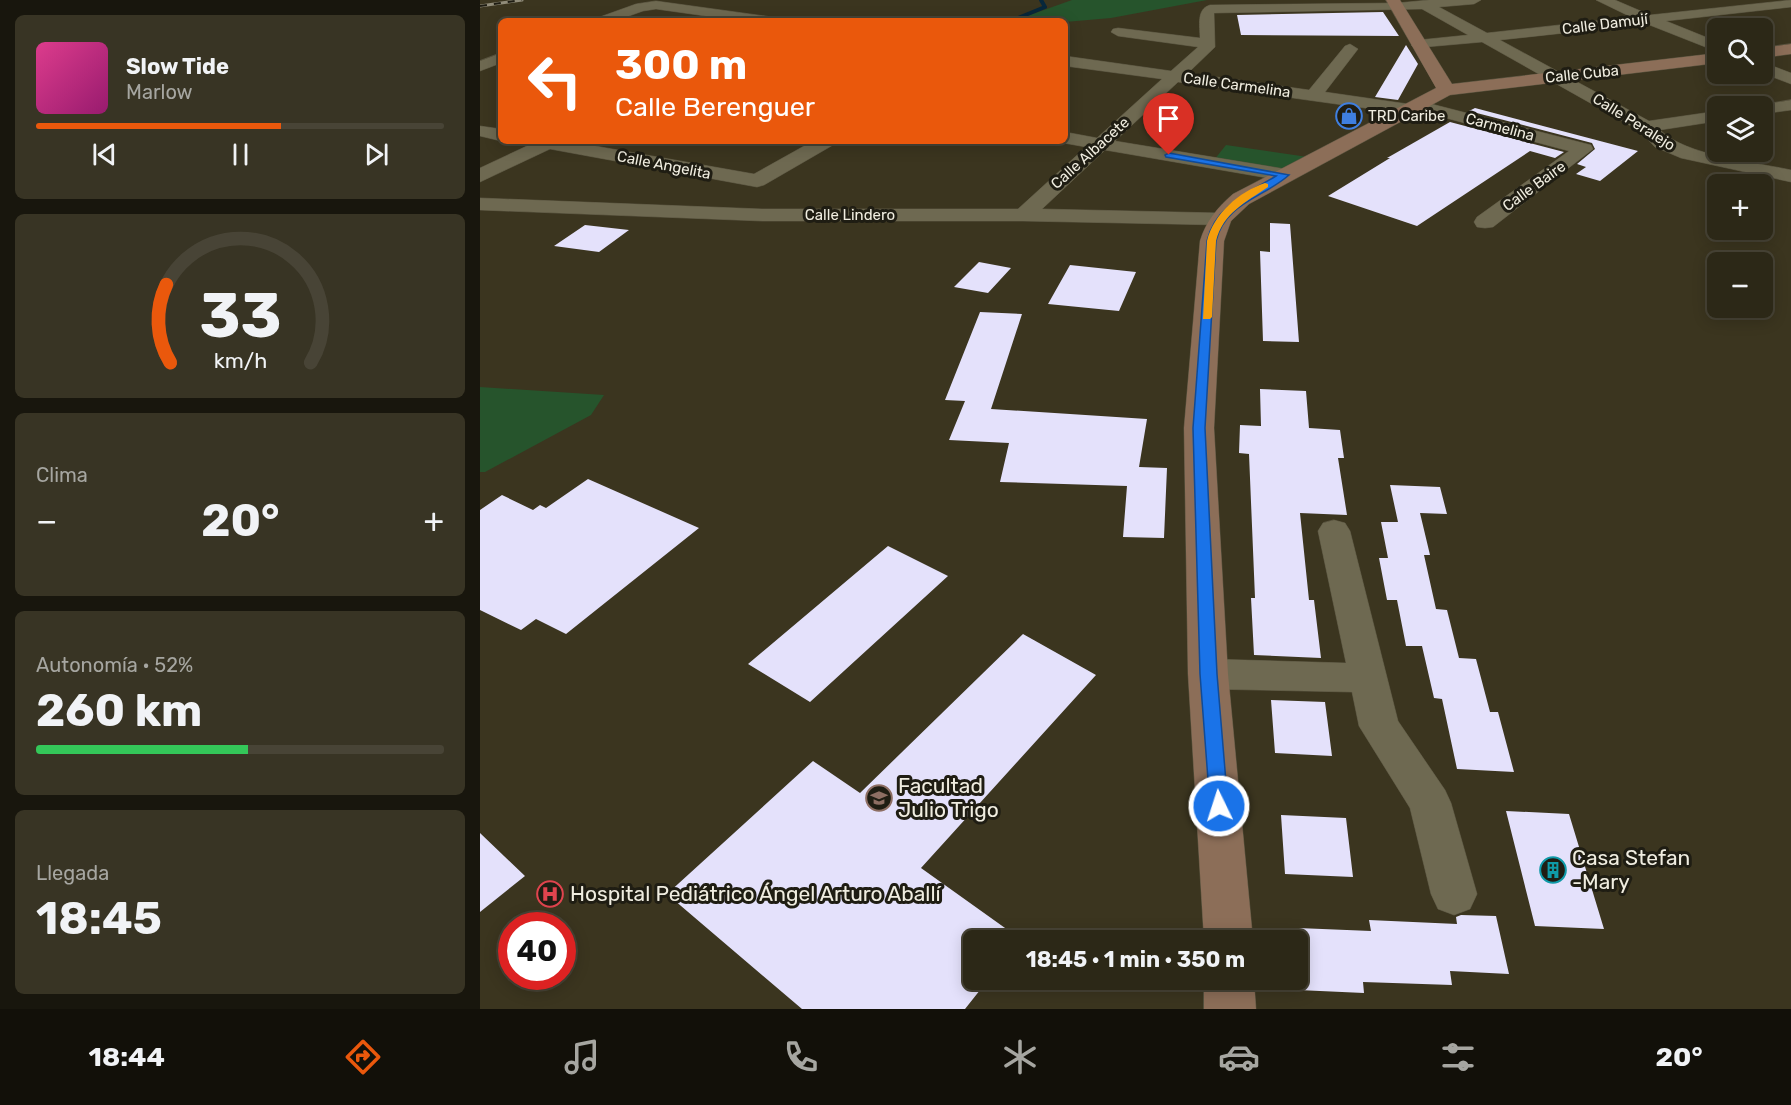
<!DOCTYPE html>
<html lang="es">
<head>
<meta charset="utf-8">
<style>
	body { margin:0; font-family:Rubik,sans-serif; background:#383424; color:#f1f3f6; height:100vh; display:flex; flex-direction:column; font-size:22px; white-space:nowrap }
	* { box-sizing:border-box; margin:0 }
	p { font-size:20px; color:#a6a6a1 }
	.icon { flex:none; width:33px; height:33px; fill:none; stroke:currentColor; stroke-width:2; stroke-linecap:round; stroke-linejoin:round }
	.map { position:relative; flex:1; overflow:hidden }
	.side { display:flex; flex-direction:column; gap:15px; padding:15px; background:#18160d; width:480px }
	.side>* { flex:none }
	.guide { position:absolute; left:18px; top:18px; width:570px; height:126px; border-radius:9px; box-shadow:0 3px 15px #0003,0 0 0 2px #484436; background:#ea580c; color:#fff; overflow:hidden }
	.buttons { position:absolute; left:1227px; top:18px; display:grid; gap:12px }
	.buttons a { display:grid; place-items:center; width:66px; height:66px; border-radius:9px; background:#2c2817; box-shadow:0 3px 15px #0003,0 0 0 2px #484436; font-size:30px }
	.speed { position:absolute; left:18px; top:912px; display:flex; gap:12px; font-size:30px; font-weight:700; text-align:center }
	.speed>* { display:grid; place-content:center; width:78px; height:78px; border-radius:50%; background:#2c2817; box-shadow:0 3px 15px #0003,0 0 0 2px #484436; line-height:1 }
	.speed .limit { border:9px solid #d22; background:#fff; color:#111 }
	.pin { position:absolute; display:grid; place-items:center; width:51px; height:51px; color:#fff; margin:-62px -26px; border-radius:50% 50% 50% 0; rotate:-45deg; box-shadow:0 0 6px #0007 }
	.pin .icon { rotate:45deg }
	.me { position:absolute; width:66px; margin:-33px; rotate:356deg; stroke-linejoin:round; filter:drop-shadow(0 0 4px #0008) }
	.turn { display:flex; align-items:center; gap:21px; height:126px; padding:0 18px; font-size:27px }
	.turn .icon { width:78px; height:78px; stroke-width:2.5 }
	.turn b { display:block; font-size:42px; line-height:51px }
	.big { font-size:45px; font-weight:700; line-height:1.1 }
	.side .card { flex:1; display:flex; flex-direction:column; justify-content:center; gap:9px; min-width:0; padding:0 21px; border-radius:9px; background:#383424 }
	.side .dial { align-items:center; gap:0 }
	.dial svg { height:156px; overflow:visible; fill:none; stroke:#484436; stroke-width:7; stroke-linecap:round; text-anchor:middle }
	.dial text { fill:#f1f3f6; stroke:none }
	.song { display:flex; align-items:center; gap:18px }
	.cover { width:72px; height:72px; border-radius:9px; background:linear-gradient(135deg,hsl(330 70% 55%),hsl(320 70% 35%)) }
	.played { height:6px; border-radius:3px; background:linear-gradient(90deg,#ea580c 60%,#484436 60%) }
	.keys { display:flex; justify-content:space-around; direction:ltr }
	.heat { display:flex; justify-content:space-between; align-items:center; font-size:33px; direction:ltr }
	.charge { height:9px; border-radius:4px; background:linear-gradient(90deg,#34c759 52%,#484436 0) }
	.trip { position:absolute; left:483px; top:930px; width:345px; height:60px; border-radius:9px; background:#2c2817; box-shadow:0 3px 15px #0003,0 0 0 2px #484436; font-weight:700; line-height:60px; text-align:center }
	.menu { display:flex; height:96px; justify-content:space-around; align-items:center; background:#121009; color:#a6a6a1 }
	.menu .icon { width:42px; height:42px }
	.menu .selected { color:#ea580c }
	.menu b { font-size:27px; color:#f1f3f6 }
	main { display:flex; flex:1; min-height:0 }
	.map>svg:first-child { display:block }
	.green { fill:#26542c }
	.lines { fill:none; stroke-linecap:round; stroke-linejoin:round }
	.stream { stroke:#07273b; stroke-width:4 }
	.building { fill:#e4e1fb }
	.street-casing { stroke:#58533f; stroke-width:1 }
	.secondary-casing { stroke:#58533f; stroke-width:1 }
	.street { fill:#6e6951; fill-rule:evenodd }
	.secondary { fill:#8c6e58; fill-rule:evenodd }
	.rail-casing { stroke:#918c7a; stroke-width:3 }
	.rail { stroke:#1f1d13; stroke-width:2; stroke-dasharray:7; stroke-linecap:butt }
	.route { fill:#1a73e8; stroke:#114b97; stroke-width:1.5 }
	.slow { fill:#f59e0b }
	.labels { text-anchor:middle; stroke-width:6; stroke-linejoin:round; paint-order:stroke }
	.far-street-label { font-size:15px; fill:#f0ede0; stroke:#1f1d13 }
	.far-poi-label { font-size:15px; fill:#f0ede0; stroke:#1f1d13; text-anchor:start }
	.near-poi-label { font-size:21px; fill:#f0ede0; stroke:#1f1d13; text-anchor:start }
</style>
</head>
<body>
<main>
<section class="side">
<div class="card">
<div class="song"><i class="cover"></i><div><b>Slow Tide</b><p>Marlow</p></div></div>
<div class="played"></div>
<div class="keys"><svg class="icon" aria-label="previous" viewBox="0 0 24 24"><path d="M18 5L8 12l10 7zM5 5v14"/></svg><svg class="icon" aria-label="pause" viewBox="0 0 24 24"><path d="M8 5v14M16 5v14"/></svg><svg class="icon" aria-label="next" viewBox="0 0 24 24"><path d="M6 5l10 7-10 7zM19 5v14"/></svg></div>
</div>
<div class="card dial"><svg viewBox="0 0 100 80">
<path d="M14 69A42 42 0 1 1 86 69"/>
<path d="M14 69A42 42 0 0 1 12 29" stroke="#ea580c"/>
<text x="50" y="56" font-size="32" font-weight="700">33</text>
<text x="50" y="72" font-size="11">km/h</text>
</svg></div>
<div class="card"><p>Clima</p>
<div class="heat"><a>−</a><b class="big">20°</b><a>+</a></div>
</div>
<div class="card"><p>Autonomía · 52%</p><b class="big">260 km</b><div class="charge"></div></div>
<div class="card"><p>Llegada</p><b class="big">18:45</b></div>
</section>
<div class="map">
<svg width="1311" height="1009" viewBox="0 0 1311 1009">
	<rect width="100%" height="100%" fill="#3b351f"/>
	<!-- green -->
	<path class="green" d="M592 0H727L631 18 585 22 533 21Z
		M746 145 828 157 804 172 734 160Z
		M0 387 124 395 111 415 5 472H0Z"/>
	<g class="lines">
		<!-- stream -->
		<path class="stream" d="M506 21 538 18 565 7 561 0"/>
	</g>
	<!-- building -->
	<path class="building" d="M903 12 919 36 761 35 757 15Z
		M926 45 938 64 918 100 895 97Z
		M995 108 1158 151 1120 181 1096 174 1106 167 1097 164 1115 149 1112 143 989 111Z
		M970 122 1084 152 1075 158 1050 151 937 226 848 196 910 158H907Z
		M790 223 810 224 819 342 783 341 780 251 790 252Z
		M105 225 149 230 119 252 74 246Z
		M499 262 531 268 508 293 474 287Z
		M590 265 656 272 639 311 568 304Z
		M500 312 542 314 511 409 667 419 659 467 687 468 684 538 643 537 647 486 520 482 529 443 469 440 485 401 465 400Z
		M780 389 826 391 829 428 860 430 864 458H858L867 515 820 513 829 600H834L841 658 774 655 771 598H775L769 454 759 453 760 425 781 426Z
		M108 479 219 528 86 634 56 619 41 630 0 610V510L22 495 53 510 60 505 66 508Z
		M910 485 960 487 967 514 940 513 950 555H944L956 609 967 610 979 658 996 659 1010 712H1018L1034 772 977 769 962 699 954 698 942 646H926L917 600H907L899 558H908L901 522H918Z
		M408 546 468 576 330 702 268 664Z
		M543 634 616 675 441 868 542 940H494V980H508L485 1009H322L187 894 333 761 380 793Z
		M791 700 845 702 852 756 795 753Z
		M1026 811 1089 814 1124 929 1055 926Z
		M801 815 866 818 873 877 805 874Z
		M0 833 45 876 0 912Z
		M981 915 1016 916 1029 974 970 971 972 985 883 982 884 993 818 990V928L891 931 889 920 977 924 976 917Z"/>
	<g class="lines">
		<!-- street casing -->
		<g class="street-casing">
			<path id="street" d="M949 0H1001L994 4 959 7 1007 33 1151 17 1116 0H1135L1170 15 1311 0V7L1186 21 1238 42V52L1167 24 1020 40 1169 121 1238 111V121L1180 130C1206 156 1275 162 1311 170V182L1201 158 1175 147 1160 131 1002 42 934 48 931 45 939 40 988 35 942 9 734 13 735 47 708 73 829 90 865 46 870 44 878 49 845 92 928 104 936 100 1111 145 1113 149 1013 227 1005 228 997 227 994 222 997 217 1089 151 936 110 928 114 698 82 635 141 805 169 812 171 815 175 812 179 805 181 625 150 562 209 740 213 748 214 751 219 748 224 740 225 543 221H282L0 210V198L282 209H538L606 147 578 142 585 141V132L617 138 682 79 585 66V56L691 71 718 47 638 36 631 32 633 29 638 28 720 38C720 26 716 9 730 5L917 3Z
				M176 1 292 17 299 21H261L176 9 163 11 135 21H115L117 18 156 4Z
				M21 53V63L0 71V61Z
				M1282 62 1311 73V84L1282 73Z
				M1311 100V110L1282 114V106H1275Z
				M0 126 21 129V141L0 136Z
				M47 141H87L274 174 333 141H355L353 145 284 185 277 187 70 149 0 182V168L49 145Z
				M854 520 865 523 870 531 918 721 965 790 971 803 997 894 990 909 974 915 958 909 951 894 930 808 879 726 872 692 728 689 715 684 709 674 715 664 728 659 866 663 838 531 843 523Z"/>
		</g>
		<!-- secondary casing -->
		<g class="secondary-casing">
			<path id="secondary" d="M906 0H920L972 84 1238 53V63L970 95 769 204 751 221 744 241 734 428 748 674 773 940H724L708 674 704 428 720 241C726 221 738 207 753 194L956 88Z
				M1311 44V54L1282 58V48Z
				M724 980H774L776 1009H724Z"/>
		</g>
		<!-- street -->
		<use href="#street" class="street"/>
		<!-- secondary -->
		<use href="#secondary" class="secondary"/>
		<!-- rail casing -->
		<g class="rail-casing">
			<path id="rail" d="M0 6 42 0"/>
		</g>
		<!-- rail -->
		<use href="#rail" class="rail"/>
	</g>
	<!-- route -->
	<path class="route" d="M689 153 809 175C783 198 745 203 736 241L725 428 737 674 748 806 745 811 739 814 732 811 730 806 720 674 713 428 727 241C735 206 768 193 796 176L686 157 685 155Z"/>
	<!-- slow -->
	<path class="slow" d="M785 183 788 184V187C766 202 743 213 736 241L732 317 730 319H723L727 241C734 213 759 192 785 183Z"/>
	<!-- icons -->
	<defs>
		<g id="shop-ring" transform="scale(1.35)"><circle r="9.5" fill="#1f1d13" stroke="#3f7fe0" stroke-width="1.5"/><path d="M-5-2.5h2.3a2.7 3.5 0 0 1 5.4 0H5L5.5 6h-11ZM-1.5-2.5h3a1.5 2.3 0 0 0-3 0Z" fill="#3f7fe0"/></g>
		<g id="university-ring" transform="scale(1.35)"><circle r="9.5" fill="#1f1d13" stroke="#8d6e63" stroke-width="1.5"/><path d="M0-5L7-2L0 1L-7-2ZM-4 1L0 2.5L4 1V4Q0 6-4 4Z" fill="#8d6e63"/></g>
		<g id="building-ring" transform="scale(1.35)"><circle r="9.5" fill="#1f1d13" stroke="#0f9aa8" stroke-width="1.5"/><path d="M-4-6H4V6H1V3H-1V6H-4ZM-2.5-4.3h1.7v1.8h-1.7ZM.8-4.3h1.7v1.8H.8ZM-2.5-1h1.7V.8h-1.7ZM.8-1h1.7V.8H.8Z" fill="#0f9aa8"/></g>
		<g id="hospital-ring" transform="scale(1.35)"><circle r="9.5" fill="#1f1d13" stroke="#e0444e" stroke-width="1.5"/><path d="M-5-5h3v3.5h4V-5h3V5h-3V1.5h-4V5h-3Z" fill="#e0444e"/></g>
	</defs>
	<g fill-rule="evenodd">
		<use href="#shop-ring" x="869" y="116"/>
		<use href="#university-ring" x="399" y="798"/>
		<use href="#building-ring" x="1073" y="870"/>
		<use href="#hospital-ring" x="70" y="894"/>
	</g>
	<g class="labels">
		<!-- far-street labels -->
		<g class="far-street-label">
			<text transform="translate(1125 24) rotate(-7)" y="5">Calle Damují</text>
			<text transform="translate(1102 74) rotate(-6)" y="5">Calle Cuba</text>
			<text transform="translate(757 85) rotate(8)" y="5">Calle Carmelina</text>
			<text transform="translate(1154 122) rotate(32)" y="5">Calle Peralejo</text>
			<text transform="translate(1020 127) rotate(15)" y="5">Carmelina</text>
			<text transform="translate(610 153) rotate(-42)" y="5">Calle Albacete</text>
			<text transform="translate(184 165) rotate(11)" y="5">Calle Angelita</text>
			<text transform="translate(1054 186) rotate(-36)" y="5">Calle Baire</text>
			<text x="370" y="220">Calle Lindero</text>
		</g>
		<!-- far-poi labels -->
		<g class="far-poi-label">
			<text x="888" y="121">TRD Caribe</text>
		</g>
		<!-- near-poi labels -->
		<g class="near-poi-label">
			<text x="418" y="793">Facultad<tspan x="418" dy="24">Julio Trigo</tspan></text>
			<text x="1092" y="865">Casa Stefan<tspan x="1092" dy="24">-Mary</tspan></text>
			<text x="90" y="901">Hospital Pediátrico Ángel Arturo Aballí</text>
		</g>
	</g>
</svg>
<div class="buttons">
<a><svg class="icon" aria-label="search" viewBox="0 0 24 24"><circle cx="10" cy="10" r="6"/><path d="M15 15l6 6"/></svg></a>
<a><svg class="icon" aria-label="layers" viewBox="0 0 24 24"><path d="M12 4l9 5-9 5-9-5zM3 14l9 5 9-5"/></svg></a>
<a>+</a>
<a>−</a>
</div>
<div class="speed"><div class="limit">40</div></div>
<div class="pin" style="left:689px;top:155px;background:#d93025"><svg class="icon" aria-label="arrive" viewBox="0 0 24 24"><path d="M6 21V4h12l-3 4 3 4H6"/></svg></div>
<svg class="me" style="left:739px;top:806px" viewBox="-20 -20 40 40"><circle r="17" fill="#1a73e8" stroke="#fff" stroke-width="3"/><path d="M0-11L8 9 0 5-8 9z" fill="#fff"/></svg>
<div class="trip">18:45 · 1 min · 350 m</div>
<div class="guide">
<div class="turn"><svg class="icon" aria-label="left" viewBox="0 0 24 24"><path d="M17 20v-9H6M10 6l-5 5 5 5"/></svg><div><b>300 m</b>Calle Berenguer</div></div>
</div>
</div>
</main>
<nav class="menu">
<b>18:44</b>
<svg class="icon selected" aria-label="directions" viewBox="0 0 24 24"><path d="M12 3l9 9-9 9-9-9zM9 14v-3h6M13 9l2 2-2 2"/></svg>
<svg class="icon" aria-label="music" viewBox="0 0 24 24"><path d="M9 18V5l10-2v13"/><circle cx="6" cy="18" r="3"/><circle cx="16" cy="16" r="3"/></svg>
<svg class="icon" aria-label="phone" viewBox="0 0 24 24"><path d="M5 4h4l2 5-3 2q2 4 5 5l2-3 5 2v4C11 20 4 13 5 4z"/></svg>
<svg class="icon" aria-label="climate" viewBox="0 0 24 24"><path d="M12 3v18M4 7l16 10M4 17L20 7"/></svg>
<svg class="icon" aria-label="car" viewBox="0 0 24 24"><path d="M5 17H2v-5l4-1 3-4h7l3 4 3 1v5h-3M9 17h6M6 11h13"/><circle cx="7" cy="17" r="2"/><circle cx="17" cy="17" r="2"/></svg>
<svg class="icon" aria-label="filters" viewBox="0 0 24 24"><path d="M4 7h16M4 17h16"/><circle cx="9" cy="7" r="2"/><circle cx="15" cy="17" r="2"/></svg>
<b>20°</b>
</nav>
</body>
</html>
